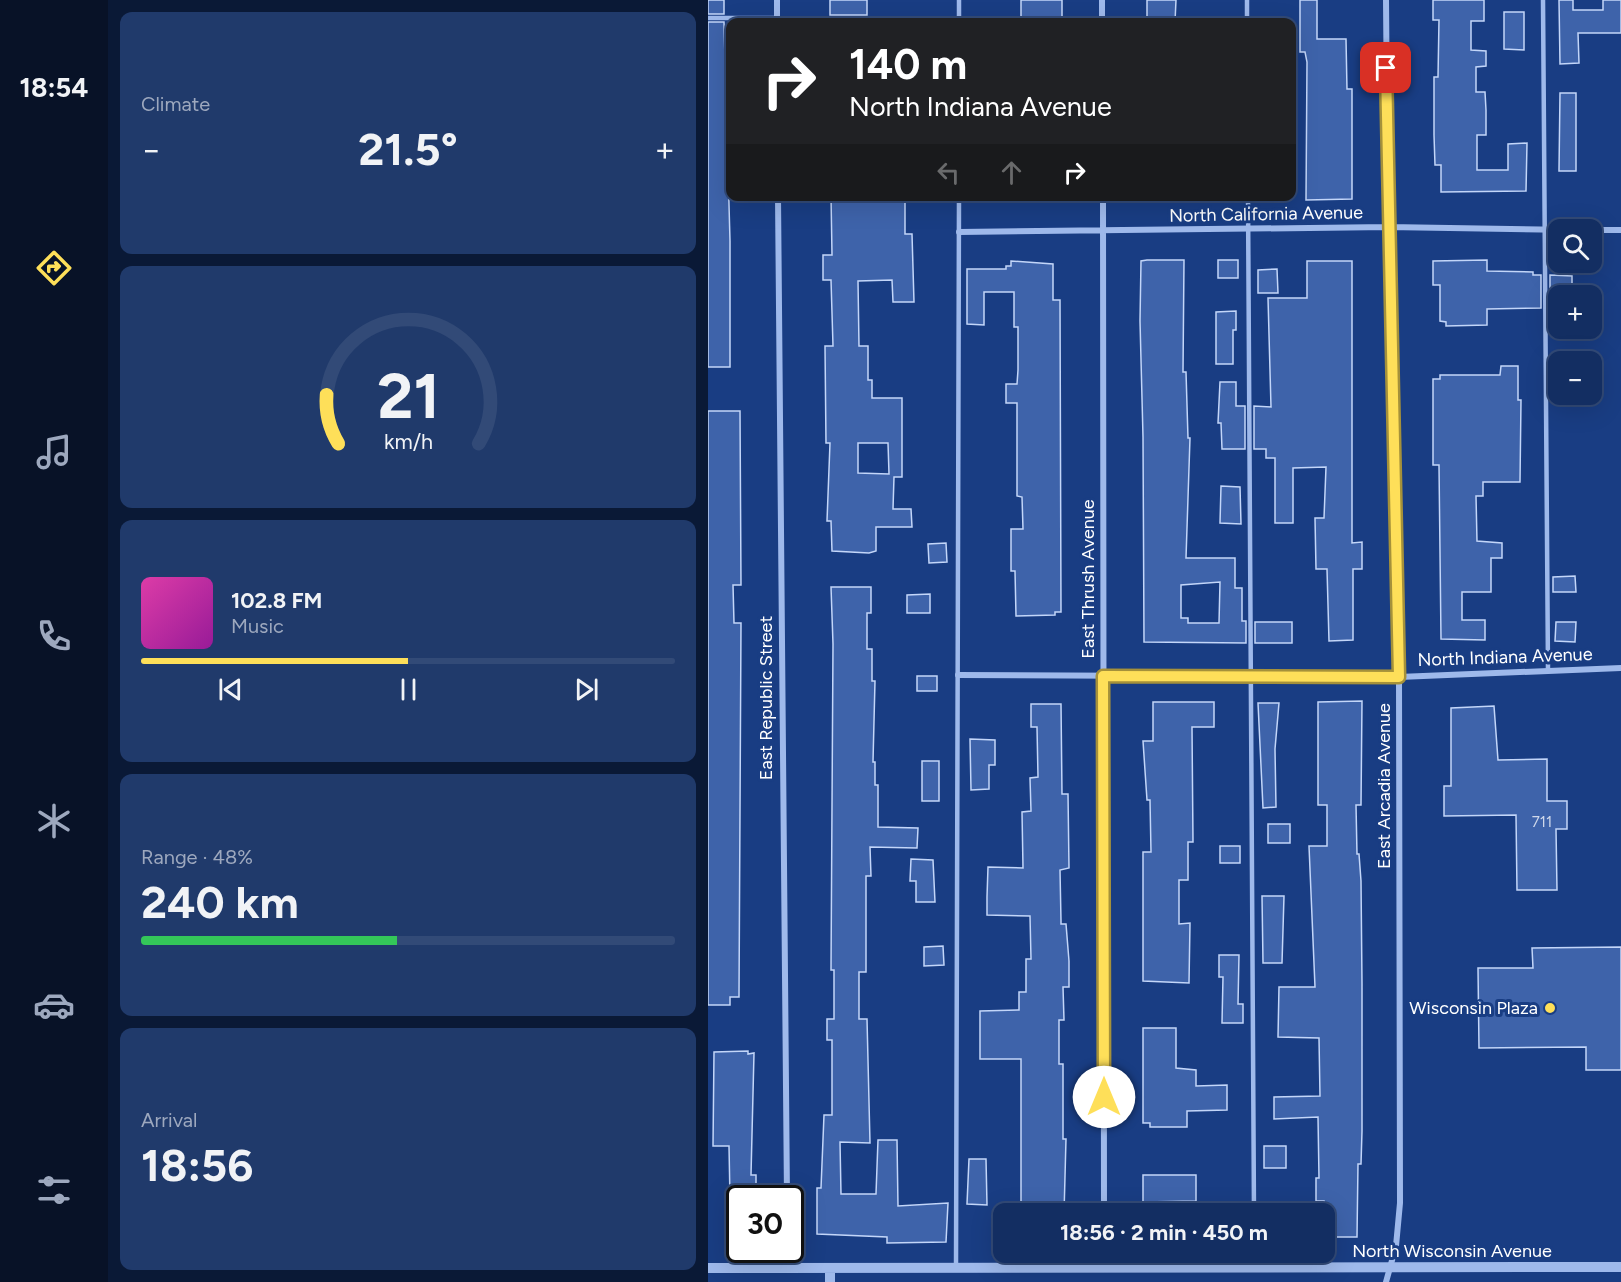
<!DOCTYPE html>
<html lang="en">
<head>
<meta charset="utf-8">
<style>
	body { margin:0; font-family:Figtree,sans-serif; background:#203a6b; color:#f1f3f6; height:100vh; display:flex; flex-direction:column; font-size:22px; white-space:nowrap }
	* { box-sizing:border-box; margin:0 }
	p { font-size:20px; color:#9da8be }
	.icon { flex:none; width:33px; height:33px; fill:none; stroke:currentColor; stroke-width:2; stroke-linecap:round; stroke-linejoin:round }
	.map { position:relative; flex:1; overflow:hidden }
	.panel { display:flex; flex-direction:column; gap:12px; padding:12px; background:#0a1936; width:600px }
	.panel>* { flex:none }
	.hud { position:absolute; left:18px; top:18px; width:570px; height:183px; border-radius:12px; box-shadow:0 6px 24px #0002,0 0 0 2px #324a77; background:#202124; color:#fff; overflow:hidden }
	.buttons { position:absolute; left:840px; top:219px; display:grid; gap:12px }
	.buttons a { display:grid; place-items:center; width:54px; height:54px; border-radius:12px; background:#132e62; box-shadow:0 6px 24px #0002,0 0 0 2px #324a77; font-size:30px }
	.speed { position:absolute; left:18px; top:1185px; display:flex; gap:12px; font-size:30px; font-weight:700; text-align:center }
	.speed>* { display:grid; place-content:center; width:78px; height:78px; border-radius:50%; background:#132e62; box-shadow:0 6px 24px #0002,0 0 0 2px #324a77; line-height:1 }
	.speed .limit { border:3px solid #111; border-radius:9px; background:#fff; color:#111 }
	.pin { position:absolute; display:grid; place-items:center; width:51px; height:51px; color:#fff; margin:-26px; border-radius:12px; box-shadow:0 3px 9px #0006 }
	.me { position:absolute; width:66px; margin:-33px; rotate:0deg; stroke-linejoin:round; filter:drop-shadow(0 0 4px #0008) }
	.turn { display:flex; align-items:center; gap:21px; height:126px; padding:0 24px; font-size:27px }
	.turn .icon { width:78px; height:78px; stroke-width:2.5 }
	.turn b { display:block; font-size:42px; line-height:51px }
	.lanes { display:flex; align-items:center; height:57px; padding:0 24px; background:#0003; justify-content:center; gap:30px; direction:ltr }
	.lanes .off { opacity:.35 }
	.big { font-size:45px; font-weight:700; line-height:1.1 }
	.panel .card { flex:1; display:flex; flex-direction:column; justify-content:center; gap:9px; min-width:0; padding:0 21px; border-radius:12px; background:#203a6b }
	.panel .dial { align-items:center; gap:0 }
	.dial svg { height:156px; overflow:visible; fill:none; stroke:#324a77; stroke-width:7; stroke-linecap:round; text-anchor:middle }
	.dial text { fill:#f1f3f6; stroke:none }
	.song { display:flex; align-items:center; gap:18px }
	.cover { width:72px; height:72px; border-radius:9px; background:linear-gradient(135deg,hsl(320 70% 55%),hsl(300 70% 35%)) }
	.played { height:6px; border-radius:3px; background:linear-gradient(90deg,#fedf59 50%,#324a77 50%) }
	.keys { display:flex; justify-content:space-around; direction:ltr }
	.heat { display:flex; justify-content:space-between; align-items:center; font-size:33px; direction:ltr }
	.charge { height:9px; border-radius:4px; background:linear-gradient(90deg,#34c759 48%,#324a77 0) }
	.trip { position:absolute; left:285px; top:1203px; width:342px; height:60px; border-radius:12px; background:#132e62; box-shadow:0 6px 24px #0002,0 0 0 2px #324a77; font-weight:700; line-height:60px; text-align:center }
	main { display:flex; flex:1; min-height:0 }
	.dock { display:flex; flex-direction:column; width:108px; justify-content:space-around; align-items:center; background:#081227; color:#9da8be }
	.dock .icon { width:42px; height:42px }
	.dock .on { color:#fedf59 }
	.dock b { font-size:27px; color:#f1f3f6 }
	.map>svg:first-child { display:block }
	.building { fill:#3e63aa; stroke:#c3d6f9; stroke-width:1.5; fill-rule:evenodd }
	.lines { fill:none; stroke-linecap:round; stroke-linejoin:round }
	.service { stroke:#9eb9eb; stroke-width:4.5 }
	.minor { stroke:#9eb9eb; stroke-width:6 }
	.tertiary { stroke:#9eb9eb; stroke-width:10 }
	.route-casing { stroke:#a5913a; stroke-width:15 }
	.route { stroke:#fedf59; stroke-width:10 }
	.poi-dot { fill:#fedf59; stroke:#193d83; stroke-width:2 }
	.labels { text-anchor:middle; stroke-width:6; stroke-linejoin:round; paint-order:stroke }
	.number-label { font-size:15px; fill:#cfd8ea }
	.street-label { font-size:18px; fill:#fff; stroke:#193d83 }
	.poi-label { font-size:18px; fill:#fff; stroke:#193d83; text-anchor:end }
</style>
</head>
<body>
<main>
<nav class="dock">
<b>18:54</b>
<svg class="icon on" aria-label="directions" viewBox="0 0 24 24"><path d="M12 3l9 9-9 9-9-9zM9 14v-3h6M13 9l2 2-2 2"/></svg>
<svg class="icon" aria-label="music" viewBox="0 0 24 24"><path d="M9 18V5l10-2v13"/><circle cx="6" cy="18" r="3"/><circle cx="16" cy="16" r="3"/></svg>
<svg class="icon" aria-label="phone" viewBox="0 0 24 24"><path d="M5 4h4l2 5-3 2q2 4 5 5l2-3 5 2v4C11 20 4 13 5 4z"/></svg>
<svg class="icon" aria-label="climate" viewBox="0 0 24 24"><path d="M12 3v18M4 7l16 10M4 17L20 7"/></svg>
<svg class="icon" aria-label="car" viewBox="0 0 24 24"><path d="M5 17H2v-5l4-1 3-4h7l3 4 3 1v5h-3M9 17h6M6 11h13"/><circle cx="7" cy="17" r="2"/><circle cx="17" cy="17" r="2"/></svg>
<svg class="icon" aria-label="filters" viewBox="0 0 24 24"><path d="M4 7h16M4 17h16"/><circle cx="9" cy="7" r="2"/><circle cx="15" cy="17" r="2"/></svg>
</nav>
<section class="panel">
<div class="card"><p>Climate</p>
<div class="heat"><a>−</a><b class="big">21.5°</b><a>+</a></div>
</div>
<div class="card dial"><svg viewBox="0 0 100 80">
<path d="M14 69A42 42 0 1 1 86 69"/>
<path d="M14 69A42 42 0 0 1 8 44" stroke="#fedf59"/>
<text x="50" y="56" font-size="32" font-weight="700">21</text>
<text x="50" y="72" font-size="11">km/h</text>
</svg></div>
<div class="card">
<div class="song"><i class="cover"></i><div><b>102.8 FM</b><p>Music</p></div></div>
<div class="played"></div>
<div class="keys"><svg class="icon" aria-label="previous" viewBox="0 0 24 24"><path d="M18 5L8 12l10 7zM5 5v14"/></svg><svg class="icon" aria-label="pause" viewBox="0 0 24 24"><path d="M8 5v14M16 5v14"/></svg><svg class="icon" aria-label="next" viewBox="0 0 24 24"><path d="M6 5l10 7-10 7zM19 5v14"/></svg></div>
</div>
<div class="card"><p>Range · 48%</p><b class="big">240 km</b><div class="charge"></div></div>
<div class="card"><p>Arrival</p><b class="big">18:56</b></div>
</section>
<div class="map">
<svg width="913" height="1282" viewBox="0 0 913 1282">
	<rect width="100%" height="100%" fill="#193d83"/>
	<!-- building -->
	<path class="building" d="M0 0H16V14H0Z
		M122 0H159V15H122Z
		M313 0H354V22H313Z
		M439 0H468L467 22H439Z
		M592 0H609V39H638L639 89H644V199L598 200 599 62 597 52H592Z
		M725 0H776V21H763V50L778 51V66L768 67V92H777L778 110V135H769V170H800V144L819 143 818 191 733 192V165H727L726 135V77H730L731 20H725Z
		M851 0H865V10H895V0H913V33H870L871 63 852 64Z
		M796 12H816V50L796 49Z
		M0 22H16L22 241V367H0Z
		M852 93H868V171H851Z
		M123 196H197V234H204L206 302H185L184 280 150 281 151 346H160V380H164V398H194V477H186L185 509H203L204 527H168V551L161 553 124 551 123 521H119L122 443H118L117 346H125L123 280H115V255H124ZM150 443H180L181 474 150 473Z
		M439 260H476L475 372H478L480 438H482L478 558H527V588H534V621H538V643L436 642 435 437 432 321 433 261ZM512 582 511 623H480V618H473V585Z
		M510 260H530V278H510Z
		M779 260V271L825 272V275H833V308L779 309V325L738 326V322L732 321V285H725V261Z
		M303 261 345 264V300H352L353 612H347V615L308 616 307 571H303V529H315L314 497 309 496V403H298V384H309L310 370V327H306V292H276V325L259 324V269H298V266H303Z
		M599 261H644V543L654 542V569H645V640L621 641 619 569H608L607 518H616L618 467 585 468V523H567V458H558V449H546V406L563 407 560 298H599Z
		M569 269 570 293H550V270Z
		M842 275 864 276V294L850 293V309L842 308Z
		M528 311V330H525V364H508V312Z
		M793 366H810V400H813L812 482H775V496H768L769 541 794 543V558H783V592H754V620H777V640L733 639 731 465H725V379H732V375H792Z
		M512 382H528V406H537V449H514L513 423H510Z
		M0 411H32L33 585H25L26 623H33L31 997H22V1005H0Z
		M513 486 532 487 533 524 512 523Z
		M238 543 239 562 221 563 220 544Z
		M867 576 868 592H845V577Z
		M123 587H163V613H159V649H164V681H167L165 762H167V785H170V827L210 828 209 848 162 847 163 876H158V972H151V1019H159L162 1143 132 1142 133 1194H168L170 1140H189L190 1206 240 1203 238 1242 179 1243V1237L109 1234V1188H113L116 1115H124V1040H119V1019H126V970H123L125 644Z
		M222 594V613H199V595Z
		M547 622H584V643H547Z
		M848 622H868L867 642 847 641Z
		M209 676H229V691H209Z
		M654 701 653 805H648L649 854H651L653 881 654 984V1131L653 1164H650L649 1237H616V1201H608V1178H611L610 1117 566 1119V1097L612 1096 611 1038 570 1037 571 987H607L601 846H619V805H610V702Z
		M445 702H506V727H484L485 842H480V880H471V924L482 923 481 983 435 981V852H443L442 800H439L435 741H445Z
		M550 703H571L567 749 568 807 555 808Z
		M323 704H353L354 794H360L361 868 352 870 353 921V924H358L361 961V987H355L356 1020H351V1064H355V1139H358L356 1214H313V1059H272V1011L311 1010V992H318V959H323L322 916 279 915V897L280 867 315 868 314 812 323 811 322 778 330 777 329 727H323Z
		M786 706 790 760 839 759V801H859V829H848L849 890H809L808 815 736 816V786H743V708Z
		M262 739 287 740V765H281V789L263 790Z
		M214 761H231V801H214Z
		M560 824H582V843H560Z
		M512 846H532V863H512Z
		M203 859 225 860 227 902H208V881H202Z
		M554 896H576L574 963H555Z
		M235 946 236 965 216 966V947Z
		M913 947V1070H878V1047L771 1048 770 968H825L824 948Z
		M511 955H531L530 1004H535V1023H514L515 977H511Z
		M435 1028H468V1068L488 1070V1086L519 1085V1110L479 1111V1127H442V1123H435Z
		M40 1051V1054L46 1053 43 1175H48V1198H22L21 1146H5L6 1052Z
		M556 1146H578V1168H556Z
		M261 1159H278L279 1205 259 1204Z
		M435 1175H488V1201L435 1202Z"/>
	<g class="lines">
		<!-- service -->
		<path class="service" d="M251 0V22
			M539 0V22
			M835 0 840 670
			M0 18H69
			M540 196 546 1214
			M546 1252V1268
			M248 1268 251 196"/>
		<!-- minor -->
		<path class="minor" d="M69 0V22
			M394 0V22
			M678 0 680 227 691 677 692 1203 688 1246 678 1282
			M70 196 79 1198
			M395 196 396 1214
			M884 230H913
			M251 232 680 227 866 230
			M250 675 691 677 913 668
			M79 1250V1267
			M396 1252V1268"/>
		<!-- tertiary -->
		<path class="tertiary" d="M0 1268 913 1267
			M122 1282V1268"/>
	</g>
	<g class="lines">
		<!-- route casing -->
		<g class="route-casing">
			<path id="route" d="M396 1097 395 676 691 677 678 68"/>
		</g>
		<!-- route -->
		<use href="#route" class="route"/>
	</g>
	<!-- markers -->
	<circle class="poi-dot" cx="842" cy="1008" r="6"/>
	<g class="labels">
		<!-- number labels -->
		<g class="number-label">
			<text x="834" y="827">711</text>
		</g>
		<!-- street labels -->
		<g class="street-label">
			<text transform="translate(558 214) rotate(-1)" y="6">North California Avenue</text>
			<text transform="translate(380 579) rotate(-90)" y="6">East Thrush Avenue</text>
			<text transform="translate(797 657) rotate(-2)" y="6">North Indiana Avenue</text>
			<text transform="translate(58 698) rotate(-90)" y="6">East Republic Street</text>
			<text transform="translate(676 786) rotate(-90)" y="6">East Arcadia Avenue</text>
			<text x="744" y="1257">North Wisconsin Avenue</text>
		</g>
		<!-- poi labels -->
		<g class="poi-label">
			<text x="830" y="1014">Wisconsin Plaza</text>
		</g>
	</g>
</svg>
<div class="buttons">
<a><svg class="icon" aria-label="search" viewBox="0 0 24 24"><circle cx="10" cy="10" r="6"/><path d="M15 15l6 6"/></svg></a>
<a>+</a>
<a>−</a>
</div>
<div class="speed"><div class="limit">30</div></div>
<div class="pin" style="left:678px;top:68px;background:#d93025"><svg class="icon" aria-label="arrive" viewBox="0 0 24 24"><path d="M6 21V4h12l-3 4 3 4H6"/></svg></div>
<svg class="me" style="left:396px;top:1097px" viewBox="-20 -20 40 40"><circle r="19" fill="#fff"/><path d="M0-13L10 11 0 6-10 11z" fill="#fedf59"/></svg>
<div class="trip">18:56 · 2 min · 450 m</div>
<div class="hud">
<div class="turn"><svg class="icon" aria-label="right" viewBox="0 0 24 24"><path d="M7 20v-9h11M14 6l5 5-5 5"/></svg><div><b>140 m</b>North Indiana Avenue</div></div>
<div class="lanes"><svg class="icon off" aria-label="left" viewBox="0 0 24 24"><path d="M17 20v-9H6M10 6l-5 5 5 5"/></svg><svg class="icon off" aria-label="ahead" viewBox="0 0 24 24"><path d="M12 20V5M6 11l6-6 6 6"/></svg><svg class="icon" aria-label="right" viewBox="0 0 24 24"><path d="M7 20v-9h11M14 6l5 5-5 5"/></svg></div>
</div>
</div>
</main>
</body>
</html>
